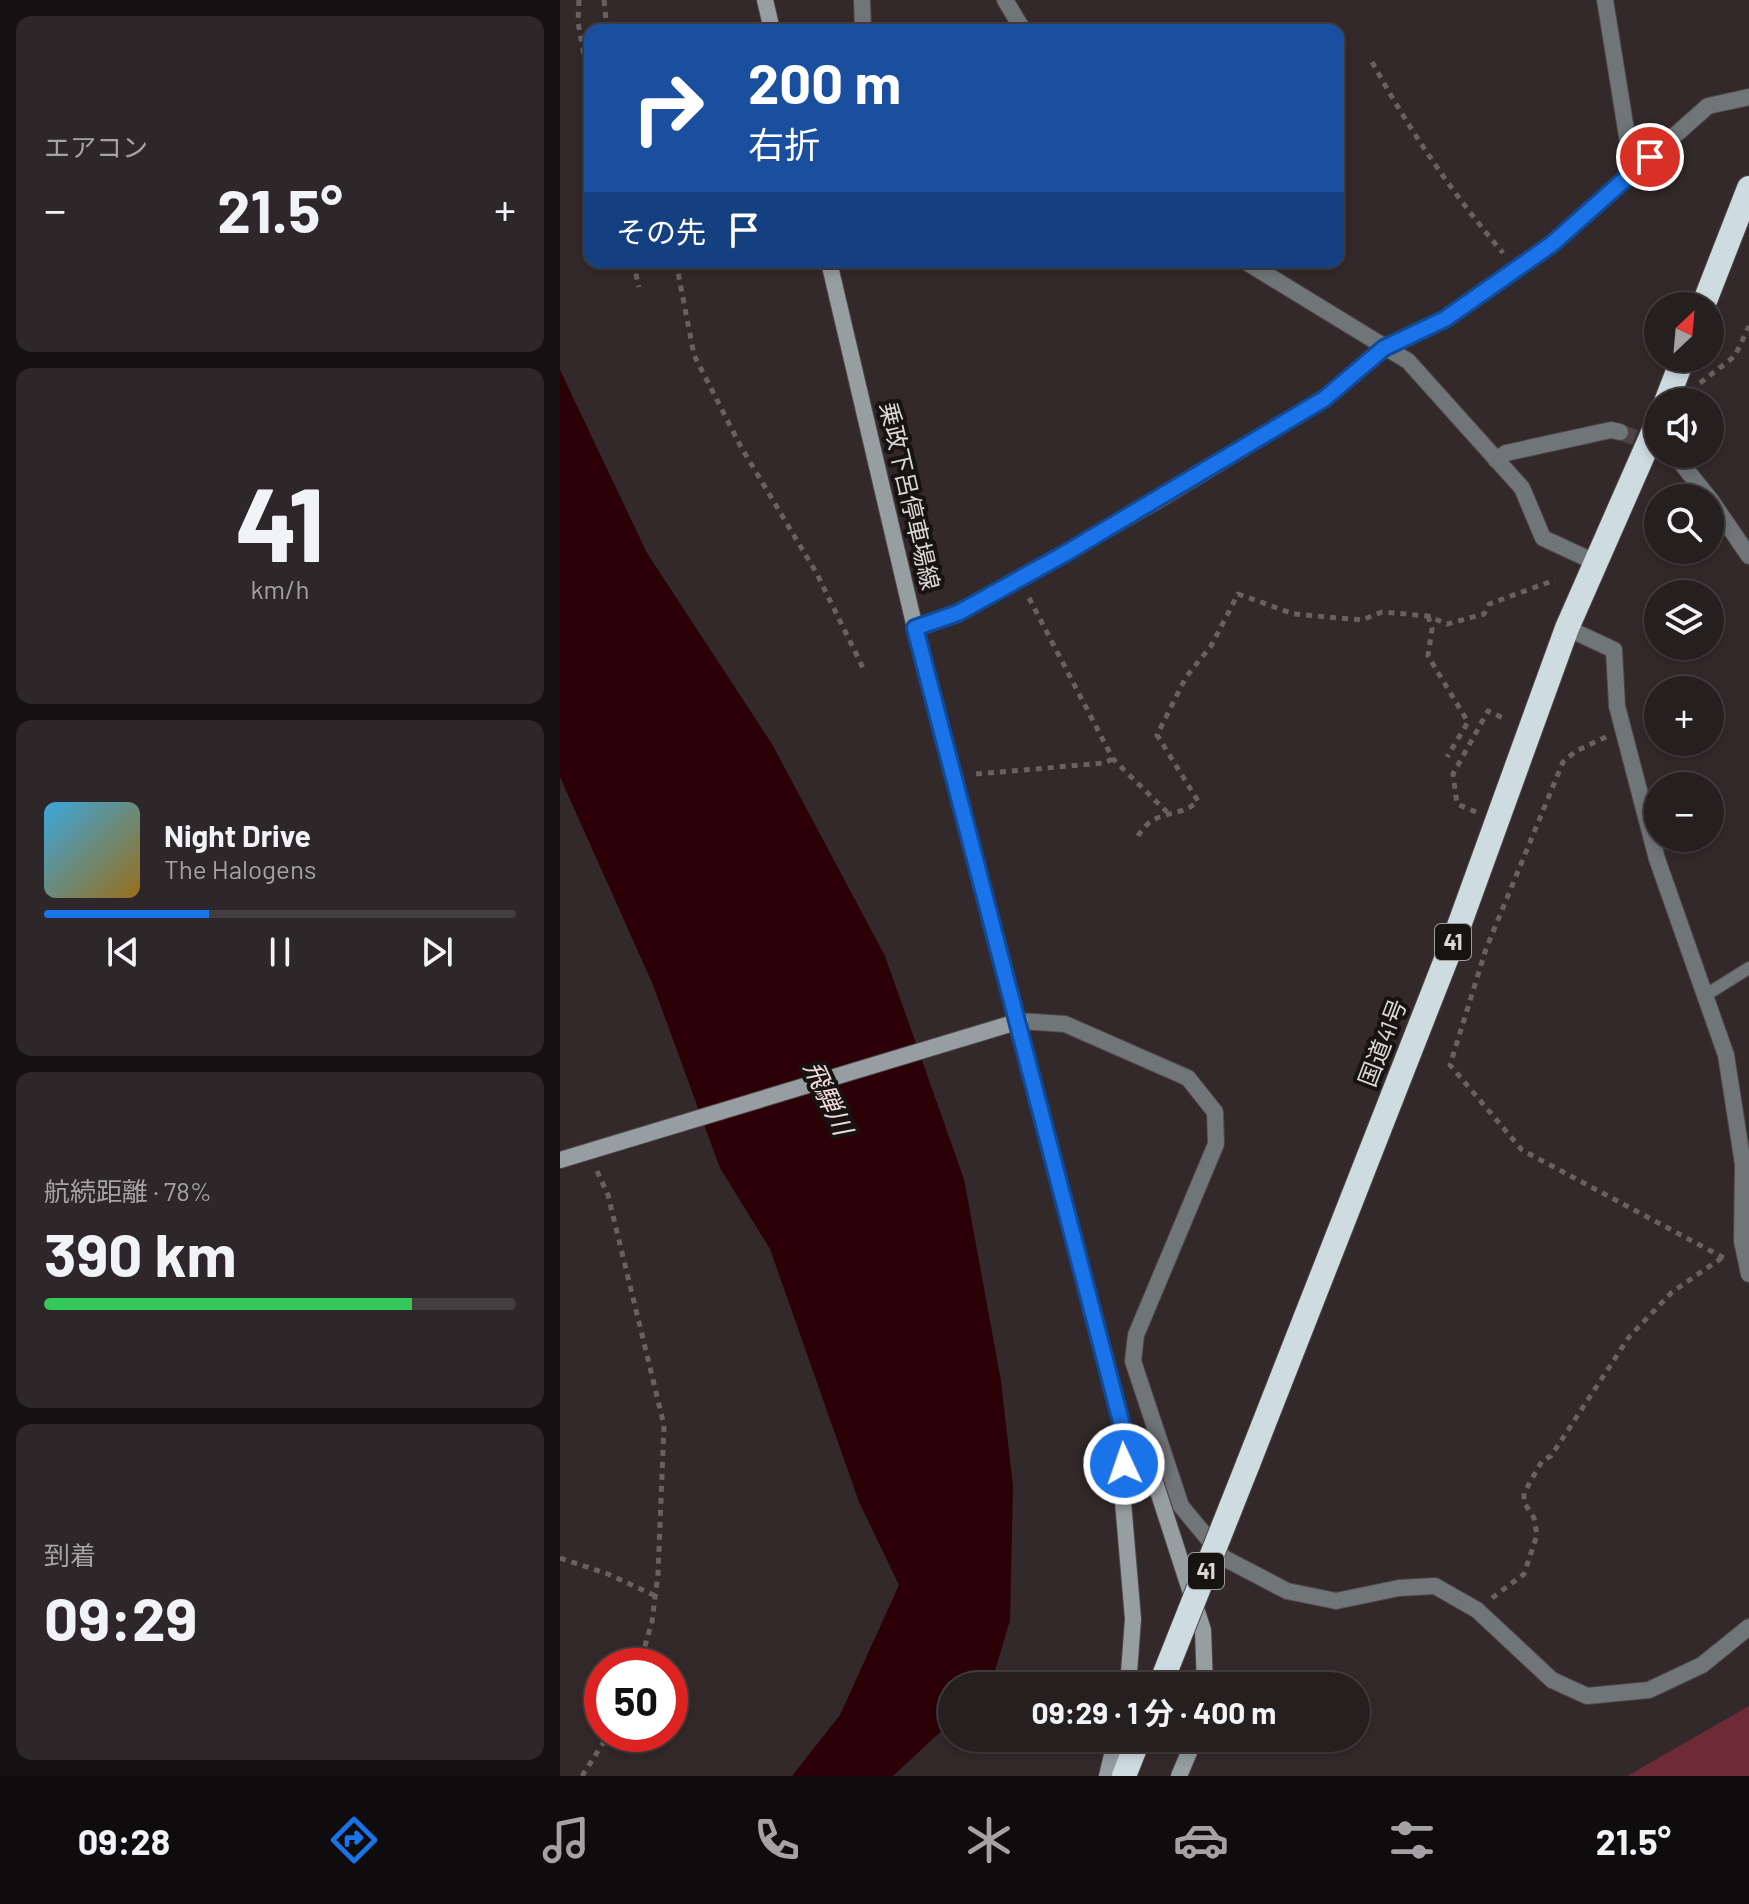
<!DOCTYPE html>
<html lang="ja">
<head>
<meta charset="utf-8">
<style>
	body { margin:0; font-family:Barlow,"Noto Sans JP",sans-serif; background:#2e2729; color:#f1f3f6; height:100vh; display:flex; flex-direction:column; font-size:30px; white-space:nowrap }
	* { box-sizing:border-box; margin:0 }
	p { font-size:26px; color:#a4a2a5 }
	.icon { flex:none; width:44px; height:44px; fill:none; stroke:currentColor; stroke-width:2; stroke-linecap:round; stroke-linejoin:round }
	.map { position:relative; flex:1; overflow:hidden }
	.panel { display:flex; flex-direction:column; gap:16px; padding:16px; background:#151112; width:560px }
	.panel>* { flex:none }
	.banner { position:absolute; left:24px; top:24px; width:760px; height:244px; border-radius:16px; box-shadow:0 4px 12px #0003,0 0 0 2px #423d3e; background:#1a4fa0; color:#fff; overflow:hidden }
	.needle { width:52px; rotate:26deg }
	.fabs { position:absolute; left:1084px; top:292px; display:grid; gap:16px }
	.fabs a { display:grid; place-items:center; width:80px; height:80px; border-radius:50%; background:#261f20; box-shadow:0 4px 12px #0003,0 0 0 2px #423d3e; font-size:40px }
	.speed { position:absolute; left:24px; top:1648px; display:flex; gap:16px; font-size:40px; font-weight:700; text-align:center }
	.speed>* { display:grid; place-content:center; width:104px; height:104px; border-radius:50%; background:#261f20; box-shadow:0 4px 12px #0003,0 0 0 2px #423d3e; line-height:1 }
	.speed .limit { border:12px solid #d22; background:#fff; color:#111 }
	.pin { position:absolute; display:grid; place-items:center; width:68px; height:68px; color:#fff; margin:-34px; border:4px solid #fff; border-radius:50%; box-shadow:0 2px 8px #0007 }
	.me { position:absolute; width:88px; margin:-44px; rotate:357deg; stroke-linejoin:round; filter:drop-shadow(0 0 6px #0008) }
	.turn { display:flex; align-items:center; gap:28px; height:168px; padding:0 32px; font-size:36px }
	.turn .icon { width:104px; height:104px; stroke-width:2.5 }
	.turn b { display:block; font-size:56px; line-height:68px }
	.then { display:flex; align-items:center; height:76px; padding:0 32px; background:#0003; gap:16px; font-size:30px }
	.big { font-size:60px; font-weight:700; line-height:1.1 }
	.panel .widget { flex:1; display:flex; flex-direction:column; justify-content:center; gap:12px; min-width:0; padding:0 28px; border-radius:16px; background:#2e2729 }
	.panel .dial { align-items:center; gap:0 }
	.dial b { font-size:104px; line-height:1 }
	.song { display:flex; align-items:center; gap:24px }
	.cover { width:96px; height:96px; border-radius:12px; background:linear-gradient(135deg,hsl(200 70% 55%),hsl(40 70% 35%)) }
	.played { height:8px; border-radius:4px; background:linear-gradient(90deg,#1a73e8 35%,#423d3e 35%) }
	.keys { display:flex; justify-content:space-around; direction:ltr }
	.heat { display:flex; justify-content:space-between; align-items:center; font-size:44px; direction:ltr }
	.charge { height:12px; border-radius:6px; background:linear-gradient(90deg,#34c759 78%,#423d3e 0) }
	.trip { position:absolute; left:378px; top:1672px; width:432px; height:80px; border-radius:40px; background:#261f20; box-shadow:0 4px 12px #0003,0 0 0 2px #423d3e; font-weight:700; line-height:80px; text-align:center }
	.tabs { display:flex; height:128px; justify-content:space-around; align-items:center; background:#0f0c0d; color:#a4a2a5 }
	.tabs .icon { width:56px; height:56px }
	.tabs .current { color:#1a73e8 }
	.tabs b { font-size:36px; color:#f1f3f6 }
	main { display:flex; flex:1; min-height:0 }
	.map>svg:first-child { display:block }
	.green { fill:#6e2a36 }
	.water { fill:#2b0007 }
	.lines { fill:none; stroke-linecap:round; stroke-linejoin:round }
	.street-tunnel { stroke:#4c4344; stroke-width:16; stroke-dasharray:16 8; stroke-linecap:butt }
	.lane-casing { stroke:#4e4546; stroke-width:14 }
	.street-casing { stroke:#4e4546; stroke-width:18 }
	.secondary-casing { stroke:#4e4546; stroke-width:18 }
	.highway-casing { stroke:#4e4546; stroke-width:26 }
	.path { stroke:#696061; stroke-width:5; stroke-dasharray:6 6; stroke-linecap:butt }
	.lane { stroke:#707577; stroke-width:12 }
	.street { stroke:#707577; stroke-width:16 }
	.secondary { stroke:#969ea1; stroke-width:16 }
	.highway { stroke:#cedbe0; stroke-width:24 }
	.highway-bridge-casing { stroke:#4e4546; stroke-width:26; stroke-linecap:butt }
	.highway-bridge { stroke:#cedbe0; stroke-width:24 }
	.route-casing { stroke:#114b97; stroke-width:20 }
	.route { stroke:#1a73e8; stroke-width:14 }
	.labels { text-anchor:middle; stroke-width:8; stroke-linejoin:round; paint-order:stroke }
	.shield { fill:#171313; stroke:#a19c9c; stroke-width:2 }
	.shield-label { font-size:22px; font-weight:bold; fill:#dcd6d6 }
	.street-label { font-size:24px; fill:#dcd6d6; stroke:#171313 }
	.water-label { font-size:26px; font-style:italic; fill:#f2dadc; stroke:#171313 }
</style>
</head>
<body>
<main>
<section class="panel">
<div class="widget"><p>エアコン</p>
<div class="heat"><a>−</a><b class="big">21.5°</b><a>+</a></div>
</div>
<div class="widget dial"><b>41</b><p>km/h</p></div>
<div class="widget">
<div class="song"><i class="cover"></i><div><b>Night Drive</b><p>The Halogens</p></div></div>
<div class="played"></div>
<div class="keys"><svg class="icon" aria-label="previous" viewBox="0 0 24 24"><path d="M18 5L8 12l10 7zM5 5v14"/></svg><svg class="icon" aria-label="pause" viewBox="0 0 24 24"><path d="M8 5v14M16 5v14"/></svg><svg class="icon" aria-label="next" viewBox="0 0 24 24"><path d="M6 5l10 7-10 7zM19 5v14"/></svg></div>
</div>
<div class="widget"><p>航続距離 · 78%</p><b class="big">390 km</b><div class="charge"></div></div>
<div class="widget"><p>到着</p><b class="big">09:29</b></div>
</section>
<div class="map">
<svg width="1189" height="1776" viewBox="0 0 1189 1776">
	<rect width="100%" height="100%" fill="#33292a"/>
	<!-- green -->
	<path class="green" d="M1189 1706V1776H1067Z"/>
	<!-- water -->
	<path class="water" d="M0 370 87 553 212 744 325 956 404 1179 441 1381 453 1486 450 1620 431 1684 392 1686V1721L333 1776H232L280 1715 339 1585 299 1502 210 1249 160 1168 93 985 0 777Z"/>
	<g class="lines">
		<!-- street-tunnel -->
		<path class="street-tunnel" d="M1060 432 1096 445"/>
		<!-- lane casing -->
		<g class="lane-casing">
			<path id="lane" d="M1144 996 1189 968"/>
		</g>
		<!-- street casing -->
		<g class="street-casing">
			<path id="street" d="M302 0 303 30
				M445 0 463 30
				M1045 0 1073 173
				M686 262 848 361 962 488 983 538 1037 563
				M1114 454 1149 498
				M936 460 946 453 1051 430 1060 432
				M1150 499 1189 556
				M355 628 398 613 459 579 599 500 764 399 824 348 885 319 992 244 1148 106 1189 97
				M1007 628 1054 650 1057 706 1097 859 1166 1055 1183 1164 1182 1241 1189 1274
				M460 1021 505 1024 628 1078 655 1112 656 1144 576 1335 573 1361 621 1506 664 1558 727 1591 776 1601 839 1588 875 1586 917 1610 992 1680 1027 1696 1089 1690 1142 1665 1189 1627"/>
		</g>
		<!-- secondary casing -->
		<g class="secondary-casing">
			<path id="secondary" d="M205 0 212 30
				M269 262 355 628 565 1437 562 1490 573 1619 568 1686
				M0 1160 460 1021
				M565 1437 595 1482 643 1630 645 1686
				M547 1776 556 1738
				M619 1776 635 1738"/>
		</g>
		<!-- highway casing -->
		<g class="highway-casing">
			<path id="highway" d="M1143 306 1189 188
				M1106 402 1123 358
				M688 1464 896 934 1007 628 1098 421
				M564 1776 579 1738"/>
		</g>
		<!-- path -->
		<path class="path" d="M19 0 18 22 30 89
			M44 0 47 30
			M812 62C850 131 892 193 943 253
			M73 262 79 287
			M116 262 134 355 181 447 257 574 305 672
			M1140 383 1175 356 1189 326
			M469 598 553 759 607 812
			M868 616 872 629 868 656 908 722 887 757
			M1046 737 1016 751 1003 762 926 949 890 1065 962 1150 1164 1258
			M416 774 545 763 552 759
			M916 812 897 804 893 774 928 711 943 718
			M578 836C595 807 620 819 638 801L597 735 626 677 651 646 678 594 734 614 802 620 822 612 868 616 887 624 924 614 929 604 995 580
			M37 1171 48 1195 104 1425 98 1574 92 1622 79 1666
			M0 1558 48 1574 96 1596
			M932 1598 964 1574 977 1535 974 1518 964 1502V1493L982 1461 991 1456 1069 1337 1112 1292 1163 1257
			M22 1776 49 1734"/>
		<!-- lane -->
		<use href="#lane" class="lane"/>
		<!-- street -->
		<use href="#street" class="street"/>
		<!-- secondary -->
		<use href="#secondary" class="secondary"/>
		<!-- highway -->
		<use href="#highway" class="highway"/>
		<!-- highway-bridge casing -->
		<g class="highway-bridge-casing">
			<path id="highway-bridge" d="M603 1678 688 1464"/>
		</g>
		<!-- highway-bridge -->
		<use href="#highway-bridge" class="highway-bridge"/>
	</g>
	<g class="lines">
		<!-- route casing -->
		<g class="route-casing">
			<path id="route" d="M564 1464 565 1437 355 628 398 613 506 553 764 399 824 348 885 319 992 244 1090 157"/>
		</g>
		<!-- route -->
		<use href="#route" class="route"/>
	</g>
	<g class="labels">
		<!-- shield labels -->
		<g class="shield">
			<rect x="875" y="924" width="36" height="36" rx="6"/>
			<rect x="628" y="1553" width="36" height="36" rx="6"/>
		</g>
		<g class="shield-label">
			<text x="893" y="950">41</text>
			<text x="646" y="1579">41</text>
		</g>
		<!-- street labels -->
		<g class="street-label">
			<text transform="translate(349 496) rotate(77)" y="8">乗政下呂停車場線</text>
			<text transform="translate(823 1043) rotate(-69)" y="8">国道41号</text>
		</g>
		<!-- water labels -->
		<g class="water-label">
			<text transform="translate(268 1098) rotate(65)" y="9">飛騨川</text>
		</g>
	</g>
</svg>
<div class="fabs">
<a><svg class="needle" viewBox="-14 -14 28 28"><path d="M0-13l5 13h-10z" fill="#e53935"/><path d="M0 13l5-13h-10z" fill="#a4a2a5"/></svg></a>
<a><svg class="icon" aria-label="sound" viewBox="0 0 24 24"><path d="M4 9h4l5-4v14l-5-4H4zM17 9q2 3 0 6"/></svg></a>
<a><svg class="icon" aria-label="search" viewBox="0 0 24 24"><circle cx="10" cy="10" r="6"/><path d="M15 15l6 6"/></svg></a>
<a><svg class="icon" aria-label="layers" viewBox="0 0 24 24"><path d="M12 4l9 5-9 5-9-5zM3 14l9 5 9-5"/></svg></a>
<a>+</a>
<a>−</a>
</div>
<div class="speed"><div class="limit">50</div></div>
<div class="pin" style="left:1090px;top:157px;background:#d93025"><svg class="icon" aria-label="arrive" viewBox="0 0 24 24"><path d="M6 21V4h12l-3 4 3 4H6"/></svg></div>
<svg class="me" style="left:564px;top:1464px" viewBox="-20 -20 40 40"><circle r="17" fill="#1a73e8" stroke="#fff" stroke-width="3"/><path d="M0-11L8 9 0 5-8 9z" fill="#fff"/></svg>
<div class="trip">09:29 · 1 分 · 400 m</div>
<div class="banner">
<div class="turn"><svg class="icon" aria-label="right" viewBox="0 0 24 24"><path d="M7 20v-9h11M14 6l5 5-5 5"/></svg><div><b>200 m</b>右折</div></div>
<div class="then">その先<svg class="icon" aria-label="arrive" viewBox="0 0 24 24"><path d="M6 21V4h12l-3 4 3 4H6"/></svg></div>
</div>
</div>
</main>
<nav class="tabs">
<b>09:28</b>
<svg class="icon current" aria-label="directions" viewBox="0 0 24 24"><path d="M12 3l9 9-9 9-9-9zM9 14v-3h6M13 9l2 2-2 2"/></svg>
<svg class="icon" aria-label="music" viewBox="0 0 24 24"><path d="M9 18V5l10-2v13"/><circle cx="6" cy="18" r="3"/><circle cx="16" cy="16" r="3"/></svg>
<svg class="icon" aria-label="phone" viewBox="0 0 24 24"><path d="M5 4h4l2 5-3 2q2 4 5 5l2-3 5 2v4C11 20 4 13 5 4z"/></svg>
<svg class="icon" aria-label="climate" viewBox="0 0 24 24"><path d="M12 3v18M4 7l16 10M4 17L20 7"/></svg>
<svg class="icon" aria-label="car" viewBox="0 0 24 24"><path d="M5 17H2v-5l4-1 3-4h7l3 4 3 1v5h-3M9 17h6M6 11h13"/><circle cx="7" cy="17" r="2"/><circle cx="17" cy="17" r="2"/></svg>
<svg class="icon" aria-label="filters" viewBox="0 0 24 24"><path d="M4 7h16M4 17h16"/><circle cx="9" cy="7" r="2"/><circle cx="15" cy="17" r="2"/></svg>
<b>21.5°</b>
</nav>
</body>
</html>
